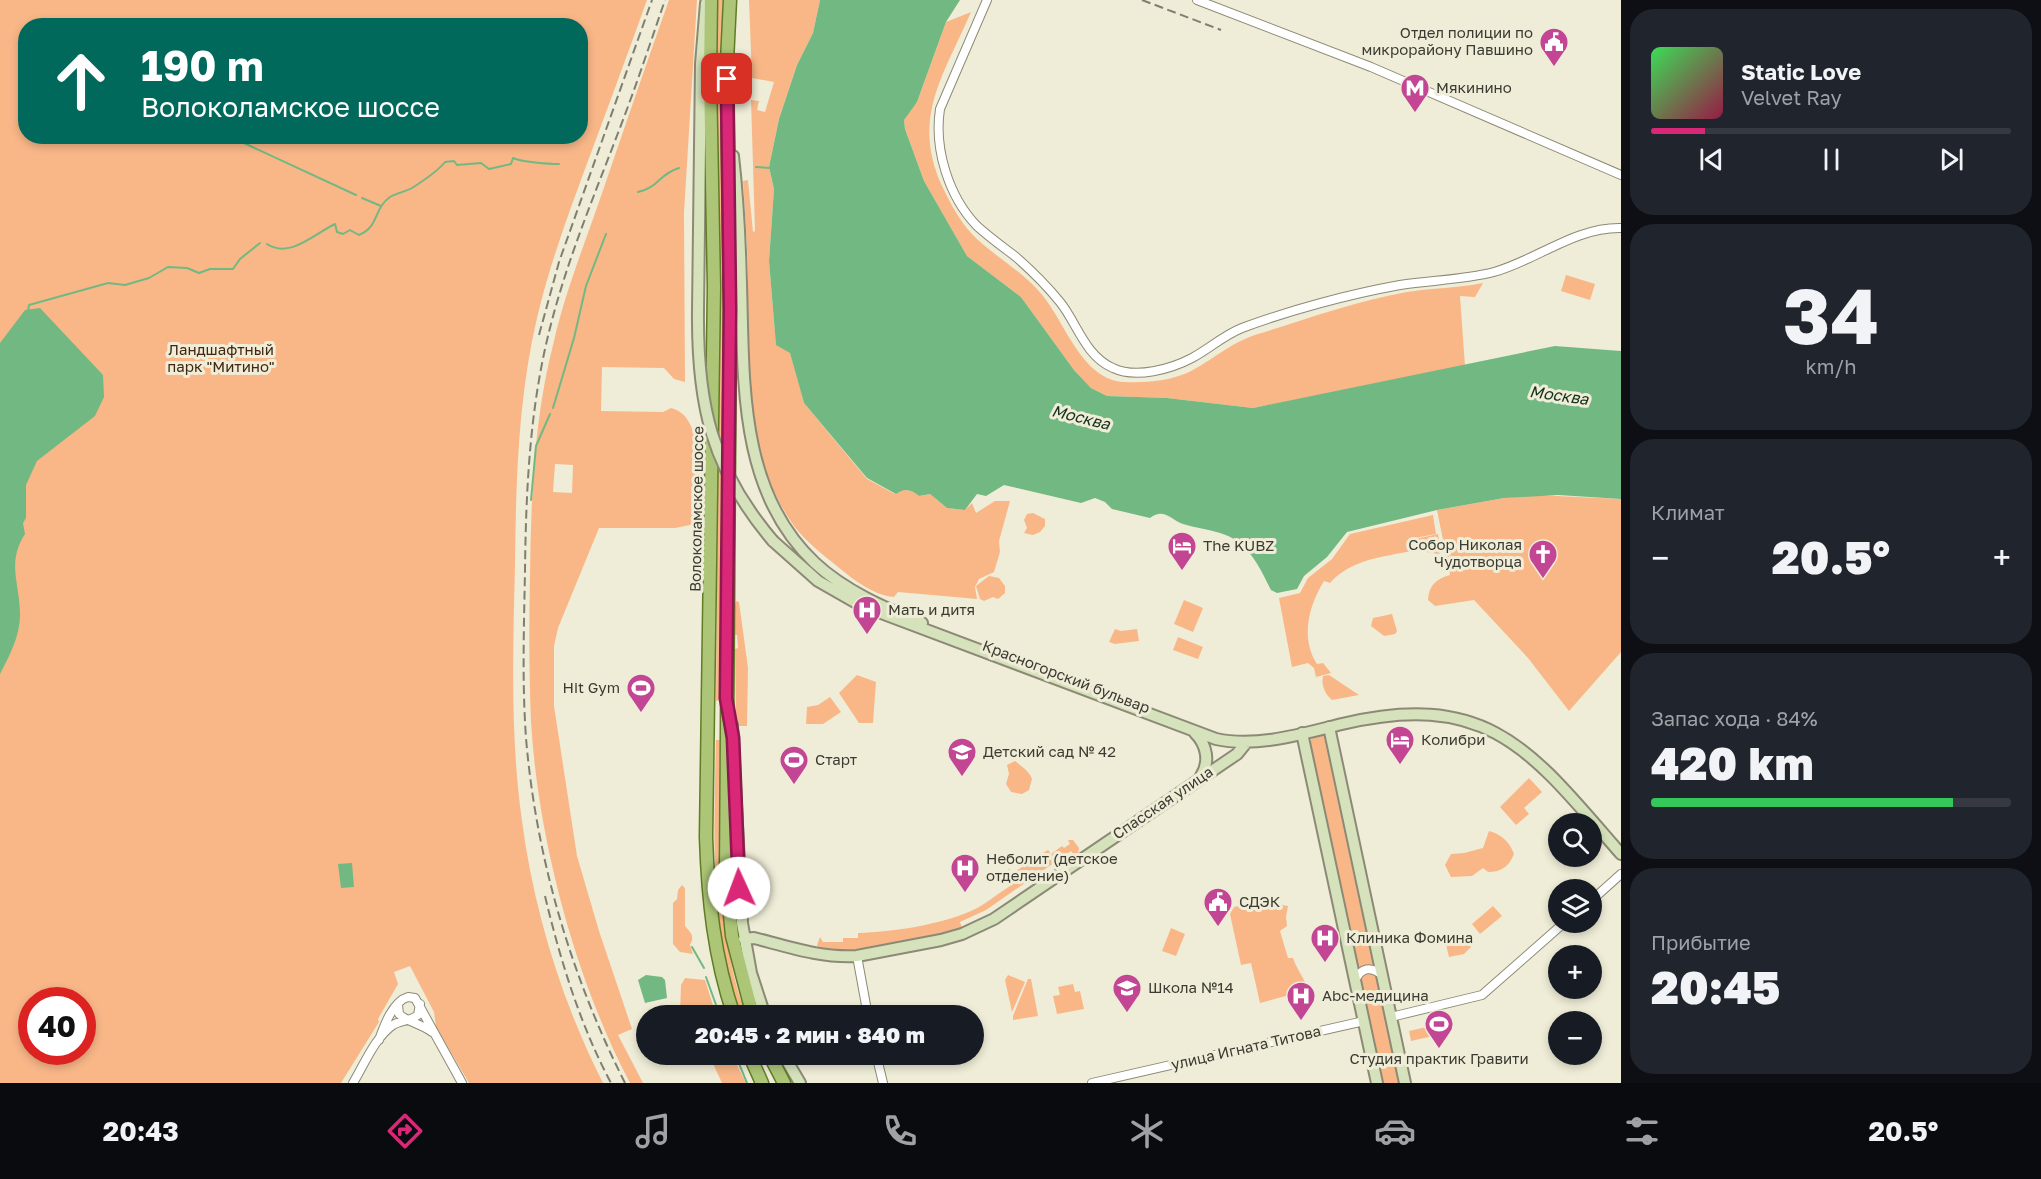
<!DOCTYPE html>
<html lang="ru">
<head>
<meta charset="utf-8">
<style>
	body { margin:0; font-family:"Golos Text",sans-serif; background:#20242c; color:#f1f3f6; height:100vh; display:flex; flex-direction:column; font-size:22px; white-space:nowrap }
	* { box-sizing:border-box; margin:0 }
	p { font-size:20px; color:#9ea1a6 }
	.icon { flex:none; width:33px; height:33px; fill:none; stroke:currentColor; stroke-width:2; stroke-linecap:round; stroke-linejoin:round }
	.map { position:relative; flex:1; overflow:hidden }
	.panel { display:flex; flex-direction:column; gap:9px; padding:9px; background:#0d0f14; width:420px }
	.panel>* { flex:none }
	.top-card { position:absolute; left:18px; top:18px; width:570px; height:126px; border-radius:24px; box-shadow:0 3px 9px #0003; background:#00695c; color:#fff; overflow:hidden }
	.buttons { position:absolute; left:1548px; top:813px; display:grid; gap:12px }
	.buttons a { display:grid; place-items:center; width:54px; height:54px; border-radius:50%; background:#171b24; box-shadow:0 3px 9px #0003; font-size:30px }
	.speed { position:absolute; left:18px; top:987px; display:flex; gap:12px; font-size:30px; font-weight:700; text-align:center }
	.speed>* { display:grid; place-content:center; width:78px; height:78px; border-radius:50%; background:#171b24; box-shadow:0 3px 9px #0003; line-height:1 }
	.speed .limit { border:9px solid #d22; background:#fff; color:#111 }
	.pin { position:absolute; display:grid; place-items:center; width:51px; height:51px; color:#fff; margin:-26px; border-radius:12px; box-shadow:0 3px 9px #0006 }
	.me { position:absolute; width:66px; margin:-33px; rotate:358deg; stroke-linejoin:round; filter:drop-shadow(0 0 4px #0008) }
	.turn { display:flex; align-items:center; gap:21px; height:126px; padding:0 24px; font-size:27px }
	.turn .icon { width:78px; height:78px; stroke-width:2.5 }
	.turn b { display:block; font-size:42px; line-height:51px }
	.big { font-size:45px; font-weight:800; line-height:1.1 }
	.panel .card { flex:1; display:flex; flex-direction:column; justify-content:center; gap:9px; min-width:0; padding:0 21px; border-radius:24px; background:#20242c }
	.panel .dial { align-items:center; gap:0 }
	.dial b { font-size:78px; line-height:1 }
	.song { display:flex; align-items:center; gap:18px }
	.cover { width:72px; height:72px; border-radius:9px; background:linear-gradient(135deg,hsl(130 70% 55%),hsl(340 70% 35%)) }
	.played { height:6px; border-radius:3px; background:linear-gradient(90deg,#db2777 15%,#363941 15%) }
	.keys { display:flex; justify-content:space-around; direction:ltr }
	.heat { display:flex; justify-content:space-between; align-items:center; font-size:33px; direction:ltr }
	.charge { height:9px; border-radius:4px; background:linear-gradient(90deg,#34c759 84%,#363941 0) }
	.trip { position:absolute; left:636px; top:1005px; width:348px; height:60px; border-radius:30px; background:#171b24; box-shadow:0 3px 9px #0003; font-weight:800; line-height:60px; text-align:center }
	.menu { display:flex; height:96px; justify-content:space-around; align-items:center; background:#090b0e; color:#9ea1a6 }
	.menu .icon { width:42px; height:42px }
	.menu .on { color:#db2777 }
	.menu b { font-size:27px; color:#f1f3f6 }
	main { display:flex; flex:1; min-height:0 }
	.map>svg:first-child { display:block }
	.green { fill:#f9b788; fill-rule:evenodd }
	.water { fill:#72b883 }
	.lines { fill:none; stroke-linecap:round; stroke-linejoin:round }
	.stream { stroke:#72b883; stroke-width:2 }
	.street-casing { stroke:#8c8a76; stroke-width:10 }
	.secondary-casing { stroke:#8c8a76; stroke-width:14 }
	.primary-casing { stroke:#607c24; stroke-width:15 }
	.street { stroke:#fff; stroke-width:8 }
	.secondary { stroke:#d5e2bb; stroke-width:10 }
	.primary { stroke:#acc577; stroke-width:12 }
	.rail { stroke:#7f7e71; stroke-width:2; stroke-dasharray:9 4.5; stroke-linecap:butt }
	.secondary-bridge-casing { stroke:#8c8a76; stroke-width:14; stroke-linecap:butt }
	.secondary-bridge { stroke:#d5e2bb; stroke-width:10 }
	.route-casing { stroke:#8e194d; stroke-width:15 }
	.route { stroke:#db2777; stroke-width:10 }
	.labels { text-anchor:middle; stroke-width:6; stroke-linejoin:round; paint-order:stroke }
	.poi-label { font-size:15px; fill:#3c3b33; stroke:#efedd7; text-anchor:start }
	.park-label { font-size:15px; fill:#422611; stroke:#efedd7 }
	.street-label { font-size:15px; fill:#3c3b33; stroke:#efedd7 }
	.water-label { font-size:16px; font-style:italic; fill:#13311b; stroke:#efedd7 }
</style>
</head>
<body>
<main>
<div class="map">
<svg width="1621" height="1083" viewBox="0 0 1621 1083">
	<rect width="100%" height="100%" fill="#efedd7"/>
	<!-- green -->
	<path class="green" d="M0 0H647C627 56 606 112 585 169 567 218 549 267 537 318 518 399 516 481 515 564 513 649 510 736 522 821 534 912 562 1002 603 1083H469L436 1027 434 1012 410 966 394 972 398 984 378 1019 379 1022 341 1083H0ZM26 26H580V136H26ZM32 1000H82V1052H32Z
		M669 0H697L684 213 685 382 674 379 664 368 602 367 601 411 663 412 671 408C709 417 696 494 695 524L675 528H599L558 628 554 646V706L577 856 599 931 632 1029 618 1035 643 1083H630C575 979 538 839 531 722 529 673 529 624 530 575 531 497 534 417 554 341 565 293 583 248 599 202 622 135 645 67 669 0ZM555 464 573 465 572 493 553 492Z
		M718 0H723L721 47 723 293 720 700 716 701 719 293 716 47Z
		M749 0H820L813 33 797 65 779 119 769 167 774 189 769 261 776 344 790 352 804 403 867 479 895 494C905 488 910 489 919 496L930 494 947 508 965 510 972 503 976 513 995 501H1010L999 541 1000 552 994 572 979 579 975 587 977 599 898 592 894 597C871 595 849 576 832 562 817 550 800 536 790 520 742 448 748 355 748 272 747 241 745 211 743 181L748 180 753 232 755 231 751 100 759 101 757 110 765 112 774 82 752 78Z
		M971 12C944 75 910 119 943 188 951 204 959 220 972 234 995 258 1026 272 1046 300 1067 328 1084 380 1124 382 1145 383 1168 381 1187 373 1212 361 1229 343 1258 334 1307 319 1356 301 1407 292 1432 288 1458 288 1483 283L1475 297 1460 296 1465 366 1253 408 1167 398 1107 396 1091 388 1074 370 1021 297 967 256 924 181 905 129 904 120 909 110 917 102 946 22Z
		M1566 275 1595 284 1590 300 1561 291Z
		M1535 495 1621 499V652L1569 711 1528 658 1474 600 1435 606 1428 600C1429 585 1436 579 1450 575L1437 510 1504 498Z
		M1033 513 1045 519V526L1040 532 1033 535 1024 533 1027 528 1024 520 1027 514Z
		M1433 515 1436 534 1410 539 1412 551C1383 557 1351 559 1330 583L1324 581C1309 605 1300 638 1317 664L1323 663 1331 673 1316 677 1314 668 1308 663 1292 667 1279 598 1300 593 1308 578 1332 559 1350 534Z
		M1438 534 1441 551 1439 554 1413 550 1411 540Z
		M989 576 999 578 1005 586V593L998 599 993 597 984 601 980 599 976 586Z
		M1184 600 1203 608 1193 632 1174 624Z
		M736 601 739 602 748 668 747 726H738L736 723 735 649 738 648 737 635H734V609Z
		M1392 614 1397 631 1395 634 1384 636 1371 626 1373 618Z
		M1115 629 1121 631 1137 629 1139 641 1115 644 1109 642Z
		M1178 637 1203 647 1198 659 1173 650Z
		M857 675 876 682 873 723H859L839 693Z
		M1329 675 1359 695 1332 700C1325 694 1321 685 1323 676Z
		M830 697 841 712 823 724H806L807 707 818 705Z
		M1321 735 1328 738 1375 967 1363 966 1357 973 1307 744 1314 736Z
		M716 740H720C719 833 714 927 746 1015H741C709 927 714 833 716 740Z
		M1015 761C1020 765 1030 772 1032 779L1029 790 1022 794 1011 792 1006 784 1009 774 1007 765Z
		M1529 778 1542 792 1524 808 1529 814 1516 825 1500 807Z
		M1489 831C1501 834 1510 842 1514 854 1509 866 1502 872 1488 872L1483 868 1472 876 1451 877 1445 865 1451 854 1464 853 1483 848Z
		M1068 840H1073L1079 848 1078 854 1075 856 1071 851 986 910 960 922 962 928C927 938 854 959 820 949L817 945 820 937 823 942H843V938H858V933C892 932 939 925 971 911 985 905 997 894 1010 886L1004 876 1007 870 1009 869 1013 873 1048 850 1051 854 1062 846 1064 848 1070 844Z
		M682 885 685 888V926C691 933 695 936 690 945L693 954 680 952 673 944V903L677 899 678 890Z
		M1257 901 1288 906 1286 917 1287 926 1280 931 1288 958H1293C1297 970 1304 977 1308 990L1260 1003 1251 963 1241 965 1230 914 1234 907Z
		M1493 906 1502 916 1480 934 1472 924Z
		M1171 928 1185 934 1176 956 1162 951Z
		M1457 932 1471 947 1464 954 1449 957 1445 940 1454 938Z
		M1371 971 1377 975 1403 1083H1381L1361 979 1362 974Z
		M1008 975 1025 982 1012 1012 1005 980Z
		M685 978 705 980 716 1015H680L681 985Z
		M1028 979H1031L1038 1016 1013 1020V1016Z
		M1073 984 1075 992 1080 991 1084 1009 1057 1014 1053 996 1060 995 1058 987Z
		M1440 1024 1442 1034 1411 1041 1409 1031Z
		M709 1055H732L746 1083H722Z"/>
	<!-- water -->
	<path class="water" d="M820 0H960L946 22 917 102 904 120 905 129 924 181 967 256 1021 297 1074 370 1091 388 1107 396 1167 398 1253 408 1555 346 1621 351V499L1558 495 1504 498 1437 510 1347 532 1327 557 1304 576 1297 589 1277 593 1271 590C1259 566 1248 541 1220 533 1208 529 1195 528 1183 524 1171 520 1164 507 1150 518L1112 509 1105 502 1095 498 1081 503 1004 485 986 496 977 494 965 510 947 508 930 494 919 496C910 489 905 488 896 494L867 478 804 403 790 353 776 345 769 261 774 189 769 167 779 119 797 65 813 33Z
		M40 308 103 375 104 397 95 416 37 461 26 485V518L23 523 25 534C7 562 19 581 20 612 21 634 10 655 0 674V343L25 310Z
		M352 863 354 887 341 888 338 864Z
		M646 975 662 977 665 980 667 998 645 1003 638 980Z"/>
	<g class="lines">
		<!-- stream -->
		<path class="stream" d="M230 136 231 137
			M233 138 356 195
			M756 167 771 168
			M638 192C658 188 659 174 679 168
			M362 198 381 206
			M267 244C290 259 314 234 335 224L337 232 343 234 350 230 359 235C380 226 373 209 390 197 396 193 405 192 412 188 423 181 437 172 445 162L454 161 457 165 481 163 489 169 511 164 513 158C521 162 549 164 559 164
			M28 311 29 305 108 283 125 285 149 278 168 267 187 268 199 273 210 269H233L240 259 260 243
			M553 408 574 338 586 286 606 234
			M531 500 536 446 550 414
			M692 947 704 968
			M706 977 720 1016
			M735 1054 747 1083"/>
		<!-- street casing -->
		<g class="street-casing">
			<path id="street" d="M987 0 940 109C934 148 948 196 977 226 989 237 1003 247 1016 257 1032 271 1047 286 1060 302 1077 323 1085 356 1113 368 1136 379 1171 369 1192 358 1209 349 1224 335 1242 328 1290 310 1350 294 1400 285 1431 280 1463 280 1494 272 1537 260 1575 227 1621 228
				M1197 0 1371 67 1621 175
				M1592 900 1621 874
				M857 956 868 1016
				M1355 981C1361 967 1371 966 1382 975
				M398 1005 399 1014C407 1022 422 1024 432 1032
				M1391 1017 1482 995 1565 922
				M379 1040C384 1026 393 1001 408 997L415 998 462 1083
				M876 1054 883 1083
				M353 1083C364 1065 375 1037 393 1025 401 1020 411 1021 418 1015L420 1004
				M1092 1083 1364 1021"/>
		</g>
		<!-- secondary casing -->
		<g class="secondary-casing">
			<path id="secondary" d="M733 156C738 199 740 242 741 284 744 380 738 491 815 563 845 591 885 608 922 623
				M698 311 701 64 706 3
				M773 541 818 581 860 605 1216 739C1256 748 1302 734 1342 724 1490 689 1532 752 1621 854
				M732 725 742 923 751 973 765 1016
				M1329 727 1405 1083
				M1195 733C1207 745 1210 762 1201 776
				M1302 733 1377 1083
				M744 939 754 938C789 947 821 958 857 956L941 940 962 934 994 919 1237 754 1246 743
				M783 1054 800 1083"/>
		</g>
		<!-- primary casing -->
		<g class="primary-casing">
			<path id="primary" d="M711 0 710 77 714 287 706 837C708 899 714 957 734 1016
				M730 0 727 61 730 309 726 873 732 936 753 1016
				M749 1054 762 1083
				M769 1054 784 1083"/>
		</g>
		<!-- street -->
		<use href="#street" class="street"/>
		<!-- secondary -->
		<use href="#secondary" class="secondary"/>
		<!-- primary -->
		<use href="#primary" class="primary"/>
		<!-- rail -->
		<path class="rail" d="M1142 0 1221 30
			M539 335 559 262 652 0
			M545 896C560 959 580 1025 611 1083
			M625 1083C571 976 536 858 526 738 522 682 524 626 525 570 526 487 530 404 551 324 568 258 594 196 618 133 635 89 650 44 665 0"/>
		<!-- secondary-bridge casing -->
		<g class="secondary-bridge-casing">
			<path id="secondary-bridge" d="M698 311C697 404 711 468 773 541"/>
		</g>
		<!-- secondary-bridge -->
		<use href="#secondary-bridge" class="secondary-bridge"/>
	</g>
	<g class="lines">
		<!-- route casing -->
		<g class="route-casing">
			<path id="route" d="M727 79 730 309 726 698 733 738 739 888"/>
		</g>
		<!-- route -->
		<use href="#route" class="route"/>
	</g>
	<!-- icons -->
	<defs>
		<g id="civic-pin" transform="scale(1.5)"><path d="M0 17L-7.5 6A9.5 9.5 0 1 1 7.5 6Z" fill="#c34694" stroke="#efedd7"/><path d="M-.6-6.5H3V-4.5H.6V-3L4-1V1h2V6H-6V1h2V-1L-.6-3ZM-1.2 2.5V6h2.4V2.5Z" fill="#fff"/></g>
		<g id="metro-pin" transform="scale(1.5)"><path d="M0 17L-7.5 6A9.5 9.5 0 1 1 7.5 6Z" fill="#c34694" stroke="#efedd7"/><path d="M-5.5 5V-5H-3L0 0L3-5H5.5V5H3V-.5L0 4L-3-.5V5Z" fill="#fff"/></g>
		<g id="hotel-pin" transform="scale(1.5)"><path d="M0 17L-7.5 6A9.5 9.5 0 1 1 7.5 6Z" fill="#c34694" stroke="#efedd7"/><path d="M-6-4.5h1.5V1H6V5H4.5V3h-9V5H-6ZM-4 0a1.8 1.8 0 1 1 3.6 0ZM.5 0V-2.5h3Q6-2.5 6 0Z" fill="#fff"/></g>
		<g id="church-pin" transform="scale(1.5)"><path d="M0 17L-7.5 6A9.5 9.5 0 1 1 7.5 6Z" fill="#c34694" stroke="#efedd7"/><path d="M-1.2-6h2.4v3.5h3.3v2.4h-3.3V6h-2.4V-.1h-3.3v-2.4h3.3Z" fill="#fff"/></g>
		<g id="hospital-pin" transform="scale(1.5)"><path d="M0 17L-7.5 6A9.5 9.5 0 1 1 7.5 6Z" fill="#c34694" stroke="#efedd7"/><path d="M-5-5h3v3.5h4V-5h3V5h-3V1.5h-4V5h-3Z" fill="#fff"/></g>
		<g id="stadium-pin" transform="scale(1.5)"><path d="M0 17L-7.5 6A9.5 9.5 0 1 1 7.5 6Z" fill="#c34694" stroke="#efedd7"/><path d="M0-5a6.5 5 0 1 0 0 10a6.5 5 0 1 0 0-10ZM-3.5-1.8h7v3.6h-7Z" fill="#fff"/></g>
		<g id="school-pin" transform="scale(1.5)"><path d="M0 17L-7.5 6A9.5 9.5 0 1 1 7.5 6Z" fill="#c34694" stroke="#efedd7"/><path d="M0-5L7-2L0 1L-7-2ZM-4 1L0 2.5L4 1V4Q0 6-4 4Z" fill="#fff"/></g>
	</defs>
	<g fill-rule="evenodd">
		<use href="#civic-pin" x="1554" y="42"/>
		<use href="#metro-pin" x="1415" y="88"/>
		<use href="#hotel-pin" x="1182" y="546"/>
		<use href="#church-pin" x="1543" y="554"/>
		<use href="#hospital-pin" x="867" y="610"/>
		<use href="#stadium-pin" x="641" y="688"/>
		<use href="#hotel-pin" x="1400" y="740"/>
		<use href="#school-pin" x="962" y="752"/>
		<use href="#stadium-pin" x="794" y="760"/>
		<use href="#hospital-pin" x="965" y="868"/>
		<use href="#civic-pin" x="1218" y="902"/>
		<use href="#hospital-pin" x="1325" y="938"/>
		<use href="#school-pin" x="1127" y="988"/>
		<use href="#hospital-pin" x="1301" y="996"/>
		<use href="#stadium-pin" x="1439" y="1024"/>
	</g>
	<g class="labels">
		<!-- poi labels -->
		<g class="poi-label">
			<text x="1533" y="38" text-anchor="end">Отдел полиции по<tspan x="1533" dy="17">микрорайону Павшино</tspan></text>
			<text x="1436" y="93">Мякинино</text>
			<text x="1522" y="550" text-anchor="end">Собор Николая<tspan x="1522" dy="17">Чудотворца</tspan></text>
			<text x="1203" y="551">The KUBZ</text>
			<text x="888" y="615">Мать и дитя</text>
			<text x="620" y="693" text-anchor="end">Hit Gym</text>
			<text x="1421" y="745">Колибри</text>
			<text x="983" y="757">Детский сад № 42</text>
			<text x="815" y="765">Старт</text>
			<text x="986" y="864">Неболит (детское<tspan x="986" dy="17">отделение)</tspan></text>
			<text x="1239" y="907">СДЭК</text>
			<text x="1346" y="943">Клиника Фомина</text>
			<text x="1148" y="993">Школа №14</text>
			<text x="1322" y="1001">Abc-медицина</text>
			<text x="1439" y="1064" text-anchor="middle">Студия практик Гравити</text>
		</g>
		<!-- park labels -->
		<g class="park-label">
			<text x="221" y="355">Ландшафтный<tspan x="221" dy="17">парк "Митино"</tspan></text>
		</g>
		<!-- street labels -->
		<g class="street-label">
			<text transform="translate(697 509) rotate(-89)" y="5">Волоколамское шоссе</text>
			<text transform="translate(1066 677) rotate(21)" y="5">Красногорский бульвар</text>
			<text transform="translate(1163 803) rotate(-34)" y="5">Спасская улица</text>
			<text transform="translate(1246 1048) rotate(-13)" y="5">улица Игната Титова</text>
		</g>
		<!-- water labels -->
		<g class="water-label">
			<text transform="translate(1559 395) rotate(8)" y="6">Москва</text>
			<text transform="translate(1081 417) rotate(14)" y="6">Москва</text>
		</g>
	</g>
</svg>
<div class="buttons">
<a><svg class="icon" aria-label="search" viewBox="0 0 24 24"><circle cx="10" cy="10" r="6"/><path d="M15 15l6 6"/></svg></a>
<a><svg class="icon" aria-label="layers" viewBox="0 0 24 24"><path d="M12 4l9 5-9 5-9-5zM3 14l9 5 9-5"/></svg></a>
<a>+</a>
<a>−</a>
</div>
<div class="speed"><div class="limit">40</div></div>
<div class="pin" style="left:727px;top:79px;background:#d93025"><svg class="icon" aria-label="arrive" viewBox="0 0 24 24"><path d="M6 21V4h12l-3 4 3 4H6"/></svg></div>
<svg class="me" style="left:739px;top:888px" viewBox="-20 -20 40 40"><circle r="19" fill="#fff"/><path d="M0-13L10 11 0 6-10 11z" fill="#db2777"/></svg>
<div class="trip">20:45 · 2 мин · 840 m</div>
<div class="top-card">
<div class="turn"><svg class="icon" aria-label="ahead" viewBox="0 0 24 24"><path d="M12 20V5M6 11l6-6 6 6"/></svg><div><b>190 m</b>Волоколамское шоссе</div></div>
</div>
</div>
<section class="panel">
<div class="card">
<div class="song"><i class="cover"></i><div><b>Static Love</b><p>Velvet Ray</p></div></div>
<div class="played"></div>
<div class="keys"><svg class="icon" aria-label="previous" viewBox="0 0 24 24"><path d="M18 5L8 12l10 7zM5 5v14"/></svg><svg class="icon" aria-label="pause" viewBox="0 0 24 24"><path d="M8 5v14M16 5v14"/></svg><svg class="icon" aria-label="next" viewBox="0 0 24 24"><path d="M6 5l10 7-10 7zM19 5v14"/></svg></div>
</div>
<div class="card dial"><b>34</b><p>km/h</p></div>
<div class="card"><p>Климат</p>
<div class="heat"><a>−</a><b class="big">20.5°</b><a>+</a></div>
</div>
<div class="card"><p>Запас хода · 84%</p><b class="big">420 km</b><div class="charge"></div></div>
<div class="card"><p>Прибытие</p><b class="big">20:45</b></div>
</section>
</main>
<nav class="menu">
<b>20:43</b>
<svg class="icon on" aria-label="directions" viewBox="0 0 24 24"><path d="M12 3l9 9-9 9-9-9zM9 14v-3h6M13 9l2 2-2 2"/></svg>
<svg class="icon" aria-label="music" viewBox="0 0 24 24"><path d="M9 18V5l10-2v13"/><circle cx="6" cy="18" r="3"/><circle cx="16" cy="16" r="3"/></svg>
<svg class="icon" aria-label="phone" viewBox="0 0 24 24"><path d="M5 4h4l2 5-3 2q2 4 5 5l2-3 5 2v4C11 20 4 13 5 4z"/></svg>
<svg class="icon" aria-label="climate" viewBox="0 0 24 24"><path d="M12 3v18M4 7l16 10M4 17L20 7"/></svg>
<svg class="icon" aria-label="car" viewBox="0 0 24 24"><path d="M5 17H2v-5l4-1 3-4h7l3 4 3 1v5h-3M9 17h6M6 11h13"/><circle cx="7" cy="17" r="2"/><circle cx="17" cy="17" r="2"/></svg>
<svg class="icon" aria-label="filters" viewBox="0 0 24 24"><path d="M4 7h16M4 17h16"/><circle cx="9" cy="7" r="2"/><circle cx="15" cy="17" r="2"/></svg>
<b>20.5°</b>
</nav>
</body>
</html>
